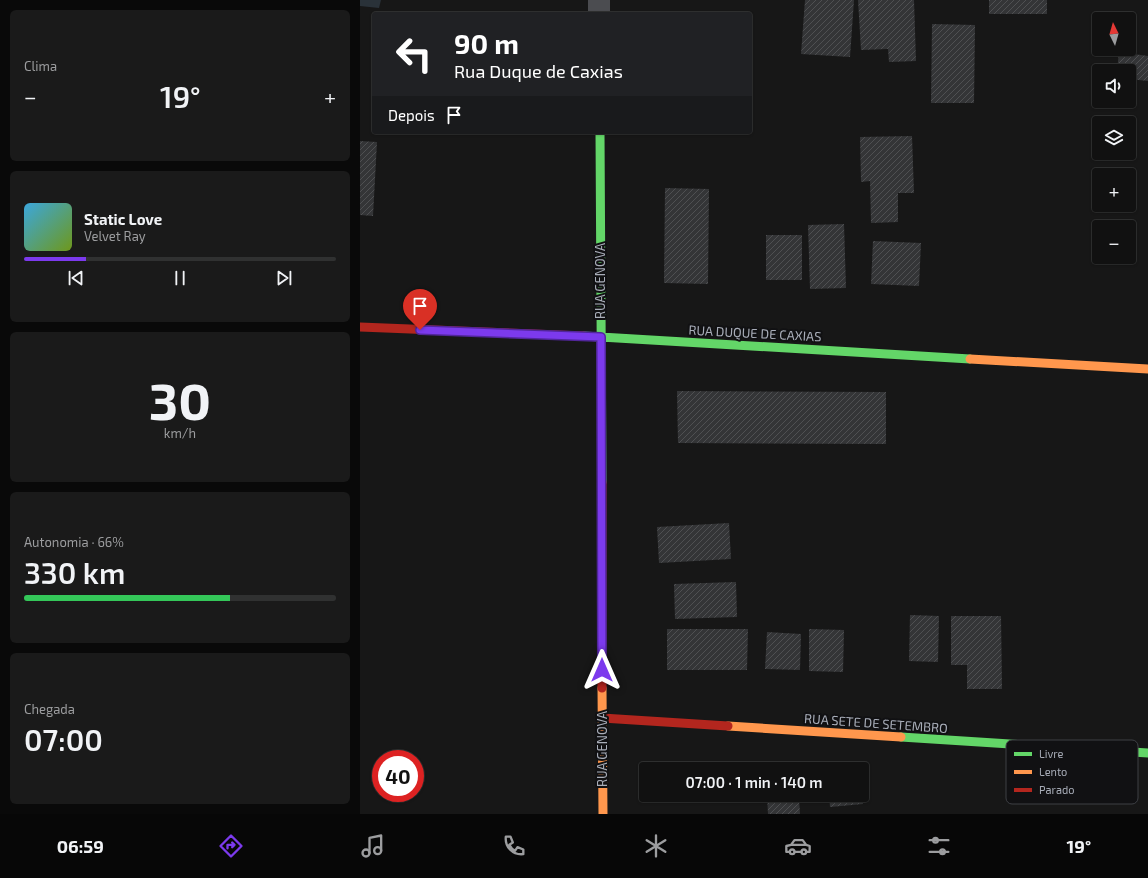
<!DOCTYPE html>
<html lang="pt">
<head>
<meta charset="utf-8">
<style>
	body { margin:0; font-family:"Exo 2",sans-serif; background:#1a1a1a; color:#f1f3f6; height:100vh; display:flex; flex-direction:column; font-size:15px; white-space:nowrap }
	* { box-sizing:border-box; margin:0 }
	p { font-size:13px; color:#9c9d9f }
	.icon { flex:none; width:22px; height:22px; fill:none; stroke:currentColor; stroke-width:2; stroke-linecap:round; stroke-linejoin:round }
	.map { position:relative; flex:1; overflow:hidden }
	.details { display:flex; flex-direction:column; gap:10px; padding:10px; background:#090909; width:360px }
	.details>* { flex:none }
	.banner { position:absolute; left:12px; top:12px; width:380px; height:122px; border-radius:4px; box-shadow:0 1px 3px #0004,0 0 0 1px #303131; background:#202124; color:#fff; overflow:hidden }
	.needle { width:26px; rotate:355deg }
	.buttons { position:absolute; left:732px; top:12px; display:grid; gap:8px }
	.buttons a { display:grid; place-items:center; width:44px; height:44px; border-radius:4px; background:#111; box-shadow:0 1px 3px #0004,0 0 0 1px #303131; font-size:20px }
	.speed { position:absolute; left:12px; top:750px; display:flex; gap:8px; font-size:20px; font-weight:700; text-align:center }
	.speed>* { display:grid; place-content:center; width:52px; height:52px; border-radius:50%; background:#111; box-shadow:0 1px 3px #0004,0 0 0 1px #303131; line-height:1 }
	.speed .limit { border:6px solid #d22; background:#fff; color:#111 }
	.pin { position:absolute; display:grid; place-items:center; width:34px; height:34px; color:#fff; margin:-41px -17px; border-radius:50% 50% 50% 0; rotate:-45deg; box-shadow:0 0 4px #0007 }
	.pin .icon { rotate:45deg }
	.me { position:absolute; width:44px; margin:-22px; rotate:0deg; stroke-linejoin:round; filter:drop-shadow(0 0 3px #0008) }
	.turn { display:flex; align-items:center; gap:14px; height:84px; padding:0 16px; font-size:18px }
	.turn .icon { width:52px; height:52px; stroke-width:2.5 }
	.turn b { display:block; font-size:28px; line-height:34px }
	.then { display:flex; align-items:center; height:38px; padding:0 16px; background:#0003; gap:8px; font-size:15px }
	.big { font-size:30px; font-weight:600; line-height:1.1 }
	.details .card { flex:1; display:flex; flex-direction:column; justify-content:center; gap:6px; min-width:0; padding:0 14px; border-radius:6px; background:#1a1a1a }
	.details .dial { align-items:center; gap:0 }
	.dial b { font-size:52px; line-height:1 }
	.song { display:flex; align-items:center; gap:12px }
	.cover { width:48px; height:48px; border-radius:6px; background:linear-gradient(135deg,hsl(200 70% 55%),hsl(80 70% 35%)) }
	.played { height:4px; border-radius:2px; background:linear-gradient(90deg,#7c3aed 20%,#303131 20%) }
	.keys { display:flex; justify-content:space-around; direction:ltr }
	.heat { display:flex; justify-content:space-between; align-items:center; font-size:22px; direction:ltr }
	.charge { height:6px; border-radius:3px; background:linear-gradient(90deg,#34c759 66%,#303131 0) }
	.trip { position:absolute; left:279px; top:762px; width:230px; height:40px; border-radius:4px; background:#111; box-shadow:0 1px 3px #0004,0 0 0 1px #303131; font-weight:600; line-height:40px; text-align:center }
	.dock { display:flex; height:64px; justify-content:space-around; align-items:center; background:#070707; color:#9c9d9f }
	.dock .icon { width:28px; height:28px }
	.dock .on { color:#7c3aed }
	.dock b { font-size:18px; color:#f1f3f6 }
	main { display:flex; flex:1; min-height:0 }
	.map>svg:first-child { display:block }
	.water { fill:#2a3239 }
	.building { fill:url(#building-hatch) }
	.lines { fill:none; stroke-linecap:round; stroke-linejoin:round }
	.street { stroke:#4b4c50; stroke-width:22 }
	.fast { stroke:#63d668; stroke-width:9 }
	.slow { stroke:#ff974d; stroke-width:9 }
	.jam { stroke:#b3261e; stroke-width:9 }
	.route-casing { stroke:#51269a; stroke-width:10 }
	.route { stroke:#7c3aed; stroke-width:7 }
	.labels { text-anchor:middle; stroke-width:4; stroke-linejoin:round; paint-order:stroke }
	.street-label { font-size:13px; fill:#a8adb8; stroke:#111113 }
	.key { fill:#111113; stroke:#3e4045; stroke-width:1 }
	.key-label { font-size:11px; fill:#a8adb8 }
</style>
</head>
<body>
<main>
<section class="details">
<div class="card"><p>Clima</p>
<div class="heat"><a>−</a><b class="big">19°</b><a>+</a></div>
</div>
<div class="card">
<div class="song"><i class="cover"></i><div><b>Static Love</b><p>Velvet Ray</p></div></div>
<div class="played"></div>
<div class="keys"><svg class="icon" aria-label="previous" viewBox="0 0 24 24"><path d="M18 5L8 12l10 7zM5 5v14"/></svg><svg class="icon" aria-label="pause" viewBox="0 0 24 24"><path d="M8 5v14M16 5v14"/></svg><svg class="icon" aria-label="next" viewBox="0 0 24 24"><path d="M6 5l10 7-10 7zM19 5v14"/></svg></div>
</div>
<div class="card dial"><b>30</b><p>km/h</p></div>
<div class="card"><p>Autonomia · 66%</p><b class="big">330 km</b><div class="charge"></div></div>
<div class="card"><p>Chegada</p><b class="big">07:00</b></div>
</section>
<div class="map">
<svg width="788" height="814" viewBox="0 0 788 814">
	<defs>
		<pattern id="building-hatch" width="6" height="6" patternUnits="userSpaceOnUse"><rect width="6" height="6" fill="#343537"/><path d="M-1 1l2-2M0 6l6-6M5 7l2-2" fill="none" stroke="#4f5052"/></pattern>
	</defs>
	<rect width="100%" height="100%" fill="#171717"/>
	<!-- water -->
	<path class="water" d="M0 0H21L19 8 0 6Z"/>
	<!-- building -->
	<path class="building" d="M445 0H494L490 57 441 54Z
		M498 0H554L556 61 529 62 528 49 501 50Z
		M629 0H687V14H629Z
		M572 24 615 25 614 103H571Z
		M759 52 788 56V81L769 79V71H757Z
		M552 136 554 193H538V222L511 223 510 181 501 182 500 137Z
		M0 141 17 142 13 216 0 215Z
		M305 188 349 189 348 284 304 283Z
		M484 224 486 288 450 289 448 225Z
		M406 235H442V280H406Z
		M513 241 561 243 559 286 511 284Z
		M317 391 526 392V444L318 443Z
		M369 523 371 559 299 563 297 527Z
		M376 582 377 617 315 619 314 584Z
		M550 615 579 616 578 662 549 661Z
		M591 616H641L642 689H607V665H591Z
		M307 629H388L387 670H307Z
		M449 629 484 630 483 672 449 671Z
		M407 632 441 634 440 670 405 669Z
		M356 795H396V799L356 802Z
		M407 795H429V799L439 798 440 814H408Z
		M469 795H502L503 804 470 807Z"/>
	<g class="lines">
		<!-- street -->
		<path class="street" d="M239 0V14"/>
		<!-- fast -->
		<path class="fast" d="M240 132 242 482
			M224 336 610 359
			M541 737 788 753"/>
		<!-- slow -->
		<path class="slow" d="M610 359 788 369
			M242 688 243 814
			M368 726 541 737"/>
		<!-- jam -->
		<path class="jam" d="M0 327 224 336
			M242 482V688
			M242 718 368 726"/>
	</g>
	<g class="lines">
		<!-- route casing -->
		<g class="route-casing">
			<path id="route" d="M60 330 241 337 242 670"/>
		</g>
		<!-- route -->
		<use href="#route" class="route"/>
	</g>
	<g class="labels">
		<!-- street labels -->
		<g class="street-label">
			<text transform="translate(240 281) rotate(-90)" y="5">RUA GENOVA</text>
			<text transform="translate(395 333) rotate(3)" y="5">RUA DUQUE DE CAXIAS</text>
			<text transform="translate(516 723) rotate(4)" y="5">RUA SETE DE SETEMBRO</text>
			<text transform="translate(242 749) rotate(-90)" y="5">RUA GENOVA</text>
		</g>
	</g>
	<!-- legend -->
	<rect x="646" y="740" width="132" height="64" rx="6" class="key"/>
	<rect x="654" y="752" width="18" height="4" fill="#63d668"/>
	<rect x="654" y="770" width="18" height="4" fill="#ff974d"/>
	<rect x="654" y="788" width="18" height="4" fill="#b3261e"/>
	<g class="key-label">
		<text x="679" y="758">Livre</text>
		<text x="679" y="776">Lento</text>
		<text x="679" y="794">Parado</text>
	</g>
</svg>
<div class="buttons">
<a><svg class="needle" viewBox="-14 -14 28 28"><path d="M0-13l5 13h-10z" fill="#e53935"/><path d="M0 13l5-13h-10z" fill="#9c9d9f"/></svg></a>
<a><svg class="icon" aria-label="sound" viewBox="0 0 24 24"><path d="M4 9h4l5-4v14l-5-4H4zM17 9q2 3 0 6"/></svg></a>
<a><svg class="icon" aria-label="layers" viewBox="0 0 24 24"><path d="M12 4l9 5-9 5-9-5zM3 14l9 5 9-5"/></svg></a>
<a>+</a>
<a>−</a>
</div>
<div class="speed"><div class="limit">40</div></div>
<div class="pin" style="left:60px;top:330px;background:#d93025"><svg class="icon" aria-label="arrive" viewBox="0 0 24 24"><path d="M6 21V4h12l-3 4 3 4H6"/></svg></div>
<svg class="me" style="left:242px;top:670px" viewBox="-20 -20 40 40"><path d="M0-17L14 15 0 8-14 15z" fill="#7c3aed" stroke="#fff" stroke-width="4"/></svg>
<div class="trip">07:00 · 1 min · 140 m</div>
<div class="banner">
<div class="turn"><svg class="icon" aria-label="left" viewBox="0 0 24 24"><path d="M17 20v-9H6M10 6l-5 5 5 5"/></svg><div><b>90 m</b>Rua Duque de Caxias</div></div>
<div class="then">Depois<svg class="icon" aria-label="arrive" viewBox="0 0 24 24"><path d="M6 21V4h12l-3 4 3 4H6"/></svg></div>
</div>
</div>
</main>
<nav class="dock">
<b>06:59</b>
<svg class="icon on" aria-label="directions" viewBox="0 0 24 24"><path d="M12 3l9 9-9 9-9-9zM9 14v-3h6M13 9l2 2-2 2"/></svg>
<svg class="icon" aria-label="music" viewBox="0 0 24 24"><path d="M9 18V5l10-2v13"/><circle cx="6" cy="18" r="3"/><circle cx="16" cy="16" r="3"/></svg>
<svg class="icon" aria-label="phone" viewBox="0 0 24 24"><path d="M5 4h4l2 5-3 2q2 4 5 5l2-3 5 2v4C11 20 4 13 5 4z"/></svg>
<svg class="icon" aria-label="climate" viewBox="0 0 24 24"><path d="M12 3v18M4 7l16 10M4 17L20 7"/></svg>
<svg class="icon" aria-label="car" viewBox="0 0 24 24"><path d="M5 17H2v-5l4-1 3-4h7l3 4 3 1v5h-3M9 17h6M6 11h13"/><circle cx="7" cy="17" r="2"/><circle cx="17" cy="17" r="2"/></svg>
<svg class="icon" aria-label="filters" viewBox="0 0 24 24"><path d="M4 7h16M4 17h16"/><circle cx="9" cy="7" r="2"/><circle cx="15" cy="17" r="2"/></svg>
<b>19°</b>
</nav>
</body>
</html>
